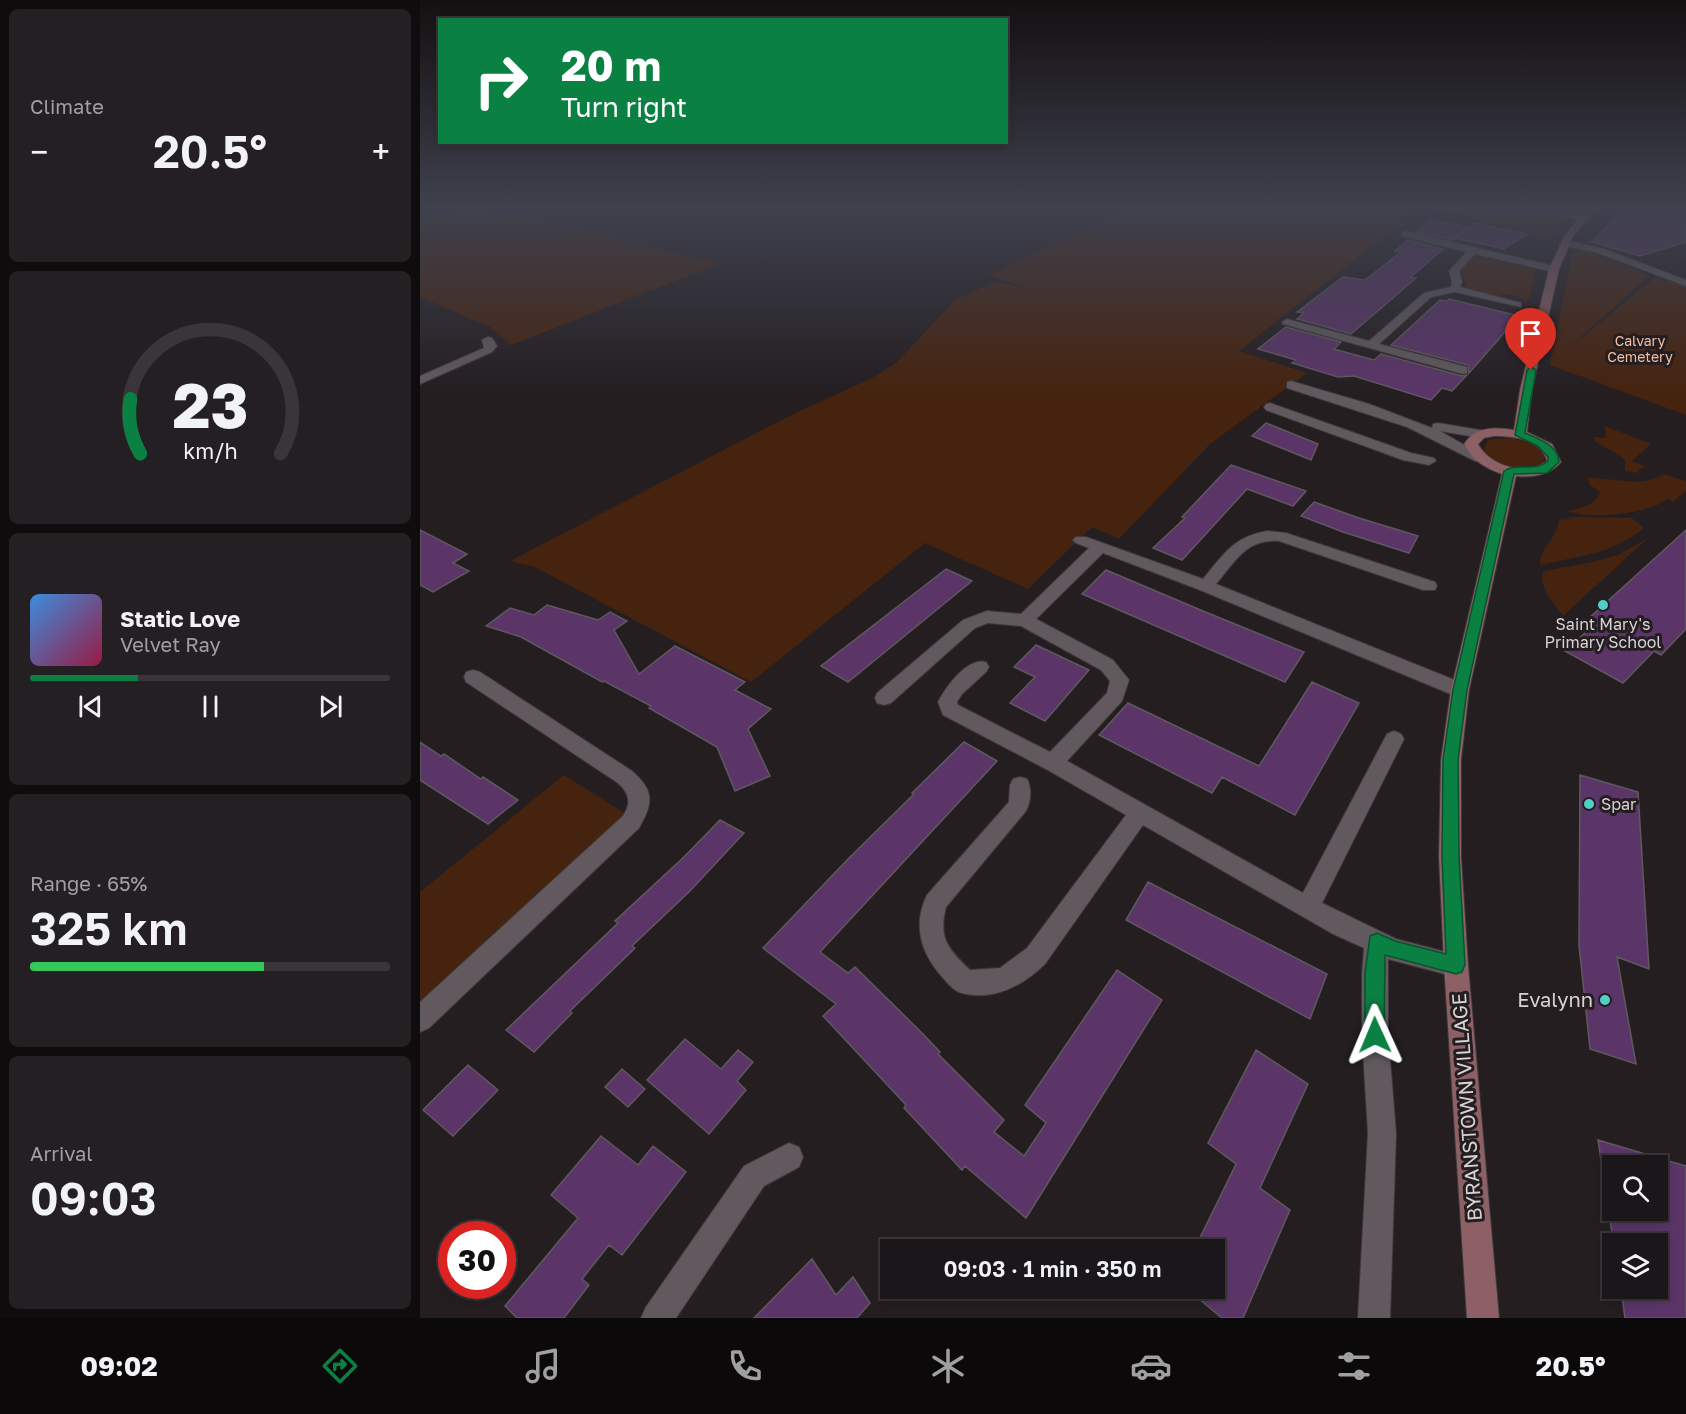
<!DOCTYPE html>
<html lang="en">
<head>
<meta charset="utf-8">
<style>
	body { margin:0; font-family:"Golos Text",sans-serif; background:#241f22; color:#f1f3f6; height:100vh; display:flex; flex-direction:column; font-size:22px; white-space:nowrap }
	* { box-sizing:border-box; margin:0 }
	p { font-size:20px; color:#a09fa2 }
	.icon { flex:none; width:33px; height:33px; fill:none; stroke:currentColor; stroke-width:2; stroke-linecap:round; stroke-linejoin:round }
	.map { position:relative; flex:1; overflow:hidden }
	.drawer { display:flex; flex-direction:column; gap:9px; padding:9px; background:#0f0c0e; width:420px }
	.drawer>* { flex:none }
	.guide { position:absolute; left:18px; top:18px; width:570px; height:126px; border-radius:0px; box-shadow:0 3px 9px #0003,0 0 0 2px #393538; background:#0b8043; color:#fff; overflow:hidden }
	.tools { position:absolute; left:1182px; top:1155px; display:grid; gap:12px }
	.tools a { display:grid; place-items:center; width:66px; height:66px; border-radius:0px; background:#1b1619; box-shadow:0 3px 9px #0003,0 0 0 2px #393538; font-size:30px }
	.speed { position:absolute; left:18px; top:1221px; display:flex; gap:12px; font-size:30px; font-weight:700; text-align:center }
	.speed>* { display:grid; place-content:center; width:78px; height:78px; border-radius:50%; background:#1b1619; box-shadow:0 3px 9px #0003,0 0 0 2px #393538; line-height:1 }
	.speed .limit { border:9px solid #d22; background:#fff; color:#111 }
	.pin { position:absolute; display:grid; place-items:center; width:51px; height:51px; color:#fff; margin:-62px -26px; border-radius:50% 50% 50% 0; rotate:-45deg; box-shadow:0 0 6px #0007 }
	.pin .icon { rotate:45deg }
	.me { position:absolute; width:66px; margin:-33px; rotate:359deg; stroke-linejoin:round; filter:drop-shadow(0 0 4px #0008) }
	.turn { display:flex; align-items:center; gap:21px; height:126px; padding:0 24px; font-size:27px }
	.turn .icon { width:78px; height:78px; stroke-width:2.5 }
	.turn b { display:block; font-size:42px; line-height:51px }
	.big { font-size:45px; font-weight:600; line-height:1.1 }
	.drawer .tile { flex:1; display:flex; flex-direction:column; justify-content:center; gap:9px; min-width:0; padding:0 21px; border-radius:9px; background:#241f22 }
	.drawer .dial { align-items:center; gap:0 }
	.dial svg { height:156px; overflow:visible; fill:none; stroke:#393538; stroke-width:7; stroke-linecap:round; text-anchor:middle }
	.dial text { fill:#f1f3f6; stroke:none }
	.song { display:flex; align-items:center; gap:18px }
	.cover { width:72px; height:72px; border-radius:9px; background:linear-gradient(135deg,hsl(210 70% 55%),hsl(340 70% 35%)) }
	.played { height:6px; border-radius:3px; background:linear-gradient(90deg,#0b8043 30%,#393538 30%) }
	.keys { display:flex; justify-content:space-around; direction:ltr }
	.heat { display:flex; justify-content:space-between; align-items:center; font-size:33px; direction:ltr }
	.charge { height:9px; border-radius:4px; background:linear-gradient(90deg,#34c759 65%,#393538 0) }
	.trip { position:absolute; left:460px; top:1239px; width:345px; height:60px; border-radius:0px; background:#1b1619; box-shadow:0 3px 9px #0003,0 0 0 2px #393538; font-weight:600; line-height:60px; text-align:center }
	.tabs { display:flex; height:96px; justify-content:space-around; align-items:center; background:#0b090a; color:#a09fa2 }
	.tabs .icon { width:42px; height:42px }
	.tabs .on { color:#0b8043 }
	.tabs b { font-size:27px; color:#f1f3f6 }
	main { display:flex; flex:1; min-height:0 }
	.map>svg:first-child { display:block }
	.green { fill:#46230e }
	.building { fill:#5b3568; stroke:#5e595f; stroke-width:1.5 }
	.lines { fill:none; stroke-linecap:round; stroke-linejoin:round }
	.street-casing { stroke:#3d393b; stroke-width:2 }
	.secondary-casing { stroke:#3d393b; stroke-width:2 }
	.street { fill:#61595d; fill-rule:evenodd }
	.secondary { fill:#8c6065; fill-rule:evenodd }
	.route { fill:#0b8043; stroke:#07532c; stroke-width:1.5 }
	.poi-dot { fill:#53cdca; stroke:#241e21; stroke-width:2 }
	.labels { text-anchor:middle; stroke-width:6; stroke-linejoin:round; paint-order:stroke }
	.far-park-label { font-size:14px; fill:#f3bda0; stroke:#241e21 }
	.poi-label { font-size:16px; fill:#d7d3d5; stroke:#241e21 }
	.near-poi-label { font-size:20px; fill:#d7d3d5; stroke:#241e21; text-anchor:end }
	.near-street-label { font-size:20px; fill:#d7d3d5; stroke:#241e21 }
</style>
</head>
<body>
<main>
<section class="drawer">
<div class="tile"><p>Climate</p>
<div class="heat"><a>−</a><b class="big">20.5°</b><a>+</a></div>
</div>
<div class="tile dial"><svg viewBox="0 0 100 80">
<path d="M14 69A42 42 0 1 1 86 69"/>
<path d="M14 69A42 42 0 0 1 9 41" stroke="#0b8043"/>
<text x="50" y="56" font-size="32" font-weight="700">23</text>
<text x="50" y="72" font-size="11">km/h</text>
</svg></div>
<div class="tile">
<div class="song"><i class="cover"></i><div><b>Static Love</b><p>Velvet Ray</p></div></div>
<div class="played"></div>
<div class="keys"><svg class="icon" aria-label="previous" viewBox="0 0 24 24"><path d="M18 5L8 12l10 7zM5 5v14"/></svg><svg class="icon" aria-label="pause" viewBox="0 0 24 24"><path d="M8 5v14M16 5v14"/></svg><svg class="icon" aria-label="next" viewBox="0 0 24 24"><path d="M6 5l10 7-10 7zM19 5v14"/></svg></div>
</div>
<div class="tile"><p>Range · 65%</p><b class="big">325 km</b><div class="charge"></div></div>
<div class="tile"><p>Arrival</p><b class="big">09:03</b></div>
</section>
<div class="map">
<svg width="1266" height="1318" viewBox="0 0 1266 1318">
	<rect width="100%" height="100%" fill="#241e21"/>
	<!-- green -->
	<path class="green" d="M46 208 139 224 299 264 91 345 70 327 0 297V223Z
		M711 208H986L997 210 819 351 887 373 790 444 699 539 672 527 608 589 505 543 331 682 115 567 90 561 367 417 456 376 477 362 535 300 575 282 610 289 569 275Z
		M1017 211C1033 213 1050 216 1067 216 1089 217 1131 206 1149 220L1130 237 1054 218Z
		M1166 251 1230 275 1144 352 1236 277 1266 287V415L1130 365 1152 254 1157 251Z
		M1055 256 1116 270 1109 300 1087 294 1082 295 1083 299 1048 290 1040 272Z
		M1185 426 1231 444 1212 461 1225 466 1216 473 1205 471V460L1202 457 1176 442 1173 437 1186 438Z
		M1093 438 1113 444 1125 454 1123 463C1106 474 1075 467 1064 450L1067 441 1074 439Z
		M1244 474 1266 481V491L1253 502 1247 499C1230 514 1168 520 1148 511 1161 508 1175 506 1180 492L1170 485 1168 478C1194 477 1219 489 1244 474Z
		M1148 517 1212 518 1224 528C1189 556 1161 555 1120 565 1119 547 1138 539 1139 519L1149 520Z
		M1228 538 1143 616C1134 604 1117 586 1124 571L1173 562 1198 555Z
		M144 775 204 813V815L0 1003V892Z"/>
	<!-- building -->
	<path class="building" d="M1204 208H1253L1266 211V242L1220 256 1172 242Z
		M1011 220 1018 221 1047 227 1033 240 997 232Z
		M1054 223 1107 234 1084 249 1035 238Z
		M988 240 1023 249 991 277 996 278 931 334 877 319 884 313 877 312 923 277 945 280 981 252 975 251Z
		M1029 299 1099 316 1049 373 1048 365 971 345 1020 300 1027 301Z
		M866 327 921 342 914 349 954 360 961 354 1042 376 1047 375 1032 391 1022 388 1011 400 934 376 918 377 872 363 876 360 838 349Z
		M846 423 898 444 891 460 832 436Z
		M811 465 886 491 873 506 827 489 762 560 733 548 765 518 762 517Z
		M894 502 939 518 998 536 989 553 923 532 881 516Z
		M0 530 47 554 33 563 49 571 13 592 0 585Z
		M1266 530V629L1241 655 1234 651 1203 683 1145 651 1177 622 1169 618Z
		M526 569 552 581 428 682 401 666Z
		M686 570 783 611 884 652 865 682 662 594Z
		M127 605 178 620 190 612 207 621 194 630 219 674 255 646 325 682 315 690 351 709 328 729 350 776 315 791 297 747 229 708 231 706 184 681 182 682 101 637 66 626 90 608 114 615Z
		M616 645 669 670 625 721 590 703 615 677 594 667Z
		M892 682 939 703 875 815 802 777 792 793 679 735 708 703 839 766Z
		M0 742 21 756 24 754 61 779 63 777 98 800 68 824 0 780Z
		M544 742 577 761 400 952 428 973 435 967 502 1033 520 1052 518 1054 584 1120 574 1132 604 1156 626 1123 605 1105 697 970 742 1000 606 1218 545 1166 542 1170 484 1108 486 1105 403 1016 416 1004 343 948 428 859 494 794 492 793Z
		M1160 775 1218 792 1229 969 1197 957 1216 1064 1170 1049 1159 945Z
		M300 820 324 833 270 891 212 946 215 948 150 1011 152 1013 114 1052 86 1030 198 923 195 921 265 856Z
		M728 882 907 974 890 1019 706 920Z
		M265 1039 301 1069 318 1050 333 1062 317 1081 326 1090 289 1134 227 1080Z
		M836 1050 888 1084 840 1188 870 1210 823 1318H802L766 1288H795V1250H774L816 1164 788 1143Z
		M48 1065 78 1090 33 1136 3 1110Z
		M202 1069 225 1089 208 1107 185 1087Z
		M181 1136 218 1165 233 1146 266 1172 202 1255 189 1245 162 1279 169 1285 144 1318H97L85 1306 158 1218 131 1195Z
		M1178 1140 1266 1166V1318H1205L1201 1288H1238V1244H1194L1188 1210H1238V1166H1182Z
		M392 1259 416 1295 433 1277 450 1303 437 1318H334Z"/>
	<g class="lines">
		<!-- street casing -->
		<g class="street-casing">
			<path id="street" d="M1013 208H1127L1168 217 1164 220 1123 213 1057 215Z
				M985 231 1134 266 1139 269 1134 272 1055 254 1039 271 1042 282 1040 287 1101 303V307L1035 292 1011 297 959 344 1047 367V373L1043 374 863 324 862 322 867 319 949 341 1004 293 1031 287 1032 282 1029 271 1047 252 982 236 981 234Z
				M1145 240 1184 249 1266 280V286L1178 253 1142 245 1140 243Z
				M68 337 72 338 77 346 72 352 0 384V376L64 348 62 340Z
				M871 381 949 404 1012 428 1013 424 1018 423 1066 431 1068 434 1066 437 1061 438 1020 431 1067 458 1060 462 1055 461 987 427 867 388V382Z
				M850 403 991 453 1014 458 1016 461 1009 465 983 460 846 410 844 407 846 404Z
				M847 531 866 533 1015 582 1017 586 1015 590H1003L859 541C825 539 816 561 796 584L1047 685 1049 690 1047 695 1040 697 1033 695 780 590 683 553 616 619 693 660 709 680 702 701 647 761 883 893 967 734 974 731 981 734 984 739 902 903 976 939 1045 957 1048 965 1045 973 1036 977 968 959V1035L976 1133 970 1318H938L948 1133 942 1035V973L944 948 913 934 723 825 625 964C603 985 577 1000 546 994 536 993 530 986 524 979 501 954 492 926 507 895L589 802 590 785 593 779 600 777 607 779C612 788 611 802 606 811L526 907C518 938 528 949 550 970L580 968 607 948 706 815 626 769 523 715 518 702C526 687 547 657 566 662L569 667 566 672 542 694 537 702 538 705 630 752 687 693 690 681 681 670 601 626 568 623 555 628 471 703 464 705 457 703 455 698 457 693 543 620 567 611 601 614 669 548 656 543 653 540 656 537H666L783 579C804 554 813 537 847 531Z
				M53 670 60 672 212 771C235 791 233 804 219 828L9 1028 0 1032V1002L203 816C212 802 209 793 198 783L46 682 44 677 46 672Z
				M369 1143 379 1147 383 1157 379 1167 344 1186 256 1318H221L226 1307 324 1166Z"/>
		</g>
		<!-- secondary casing -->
		<g class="secondary-casing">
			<path id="secondary" d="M1168 208H1177L1153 236 1139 269 1112 390 1107 432 1132 444 1141 462C1130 475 1112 478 1096 476L1049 690 1041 760V857L1048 965 1079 1318H1047L1024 965 1019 857 1021 760 1031 690 1082 474C1065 468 1053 461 1044 444 1056 426 1075 427 1094 430L1100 390 1129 269 1145 235ZM1074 436C1093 436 1121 439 1127 461 1106 477 1070 466 1058 444L1064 438Z"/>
		</g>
		<!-- street -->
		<use href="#street" class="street"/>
		<!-- secondary -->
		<use href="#secondary" class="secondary"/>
	</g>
	<!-- sky -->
	<linearGradient id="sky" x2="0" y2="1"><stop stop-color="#141012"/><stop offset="0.53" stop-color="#3f414e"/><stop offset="1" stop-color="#3f414e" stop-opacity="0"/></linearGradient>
	<rect width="1266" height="393" fill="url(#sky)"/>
	<!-- route -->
	<path class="route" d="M1111 367 1116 370 1105 433C1119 439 1138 445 1139 462L1127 473 1094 474 1047 690 1038 760 1039 856 1045 965 1042 972 1036 974 965 955 964 1035 962 1042 955 1045 948 1042 945 1035V973L950 936 957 933 975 941 1026 954 1022 856 1023 760 1033 690 1084 471C1097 462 1114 473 1128 461V457L1118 446 1095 435 1107 370Z"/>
	<!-- markers -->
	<g class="poi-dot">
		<circle cx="1183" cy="605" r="6"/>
		<circle cx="1169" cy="804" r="6"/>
		<circle cx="1185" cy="1000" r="6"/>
	</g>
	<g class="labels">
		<!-- far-park labels -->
		<g class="far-park-label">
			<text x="1220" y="346">Calvary<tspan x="1220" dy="16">Cemetery</tspan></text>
		</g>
		<!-- poi labels -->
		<g class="poi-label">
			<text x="1183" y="630">Saint Mary's<tspan x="1183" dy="18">Primary School</tspan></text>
			<text x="1181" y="810" text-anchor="start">Spar</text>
		</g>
		<!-- near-poi labels -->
		<g class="near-poi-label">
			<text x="1173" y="1007">Evalynn</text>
		</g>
		<!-- near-street labels -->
		<g class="near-street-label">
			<text transform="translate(1047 1107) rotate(-94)" y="7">BYRANSTOWN VILLAGE</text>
		</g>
	</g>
</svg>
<div class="tools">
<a><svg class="icon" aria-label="search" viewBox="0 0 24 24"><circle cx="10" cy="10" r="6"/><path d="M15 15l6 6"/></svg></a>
<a><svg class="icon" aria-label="layers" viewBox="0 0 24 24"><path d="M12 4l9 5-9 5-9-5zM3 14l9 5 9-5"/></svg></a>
</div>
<div class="speed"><div class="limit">30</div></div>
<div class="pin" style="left:1111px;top:370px;background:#d93025"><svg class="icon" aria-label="arrive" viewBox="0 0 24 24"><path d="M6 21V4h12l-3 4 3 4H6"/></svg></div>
<svg class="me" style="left:955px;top:1035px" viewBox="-20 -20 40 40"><path d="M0-17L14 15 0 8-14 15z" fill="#0b8043" stroke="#fff" stroke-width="4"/></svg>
<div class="trip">09:03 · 1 min · 350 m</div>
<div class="guide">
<div class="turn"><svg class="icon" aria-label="right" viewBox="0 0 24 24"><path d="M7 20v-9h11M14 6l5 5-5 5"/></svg><div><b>20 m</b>Turn right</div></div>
</div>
</div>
</main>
<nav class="tabs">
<b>09:02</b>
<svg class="icon on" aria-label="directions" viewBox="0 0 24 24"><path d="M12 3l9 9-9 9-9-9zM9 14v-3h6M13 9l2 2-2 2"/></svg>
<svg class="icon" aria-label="music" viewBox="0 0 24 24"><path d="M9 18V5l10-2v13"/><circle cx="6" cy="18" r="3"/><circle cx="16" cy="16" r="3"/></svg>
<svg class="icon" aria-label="phone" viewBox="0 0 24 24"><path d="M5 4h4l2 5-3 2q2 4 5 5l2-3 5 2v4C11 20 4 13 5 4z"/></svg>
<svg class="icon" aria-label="climate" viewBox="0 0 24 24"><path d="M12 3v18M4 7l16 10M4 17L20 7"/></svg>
<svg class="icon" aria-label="car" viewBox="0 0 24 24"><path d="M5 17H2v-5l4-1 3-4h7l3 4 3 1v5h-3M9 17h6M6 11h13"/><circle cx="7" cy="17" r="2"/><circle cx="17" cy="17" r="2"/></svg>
<svg class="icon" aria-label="filters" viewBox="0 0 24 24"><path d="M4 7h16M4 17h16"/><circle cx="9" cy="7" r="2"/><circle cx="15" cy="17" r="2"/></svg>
<b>20.5°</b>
</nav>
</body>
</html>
